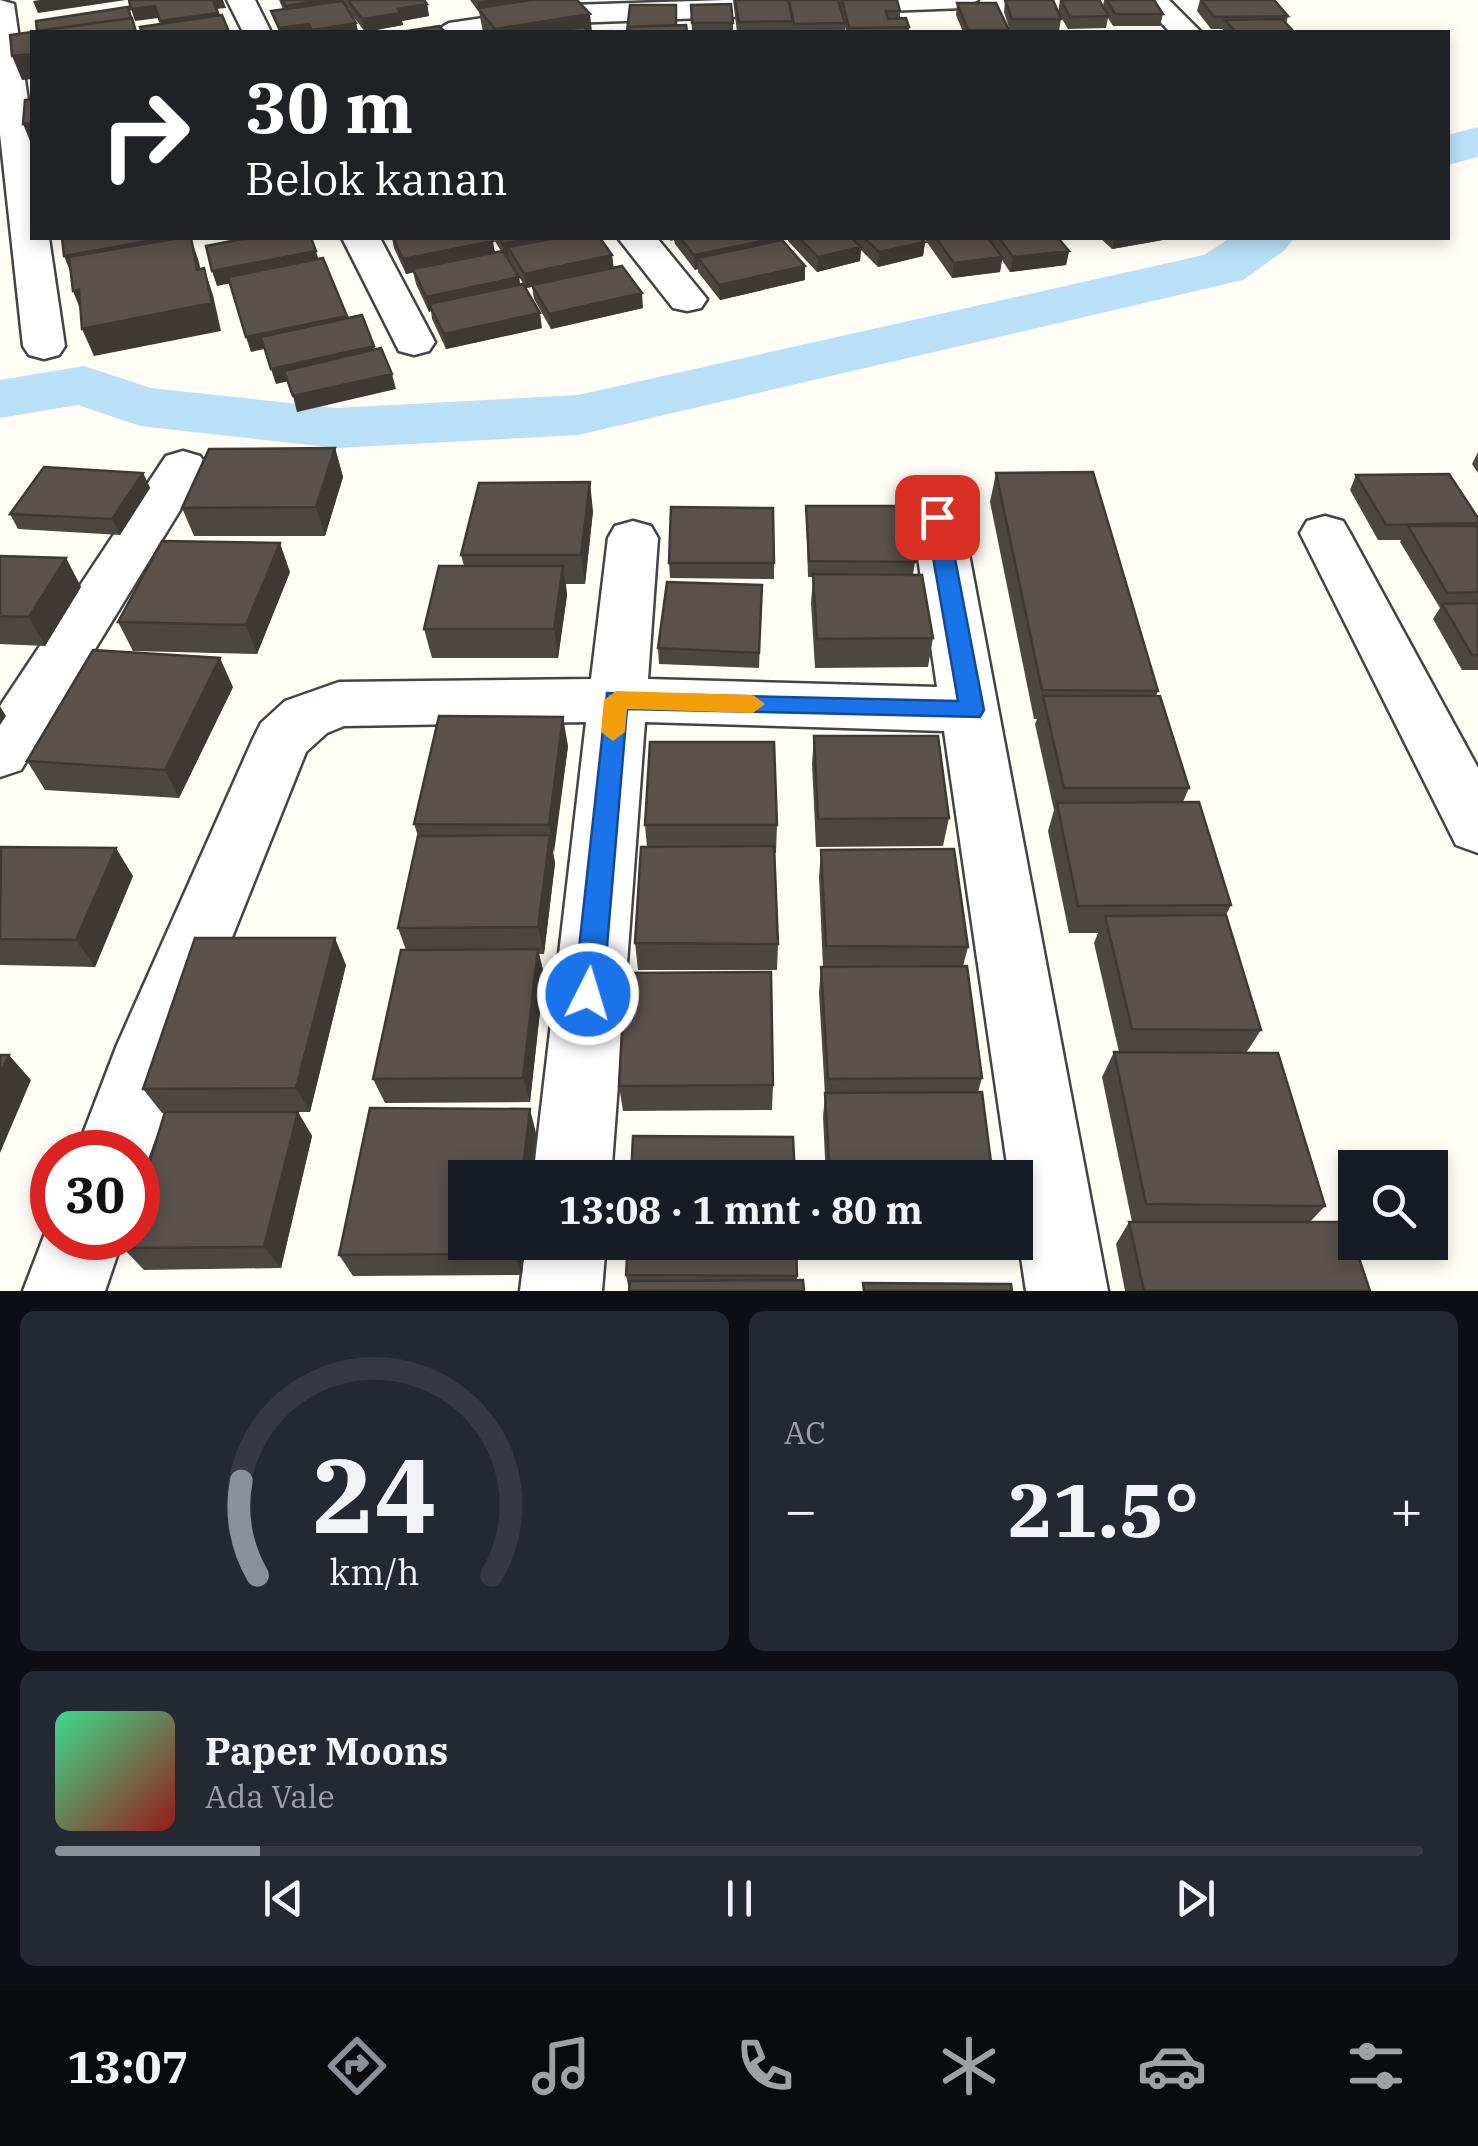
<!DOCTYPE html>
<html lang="id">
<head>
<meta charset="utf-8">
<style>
	body { margin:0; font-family:"IBM Plex Serif",serif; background:#242831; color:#f1f3f6; height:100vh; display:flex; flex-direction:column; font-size:38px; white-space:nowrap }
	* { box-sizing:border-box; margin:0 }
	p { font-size:32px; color:#9ea1a6 }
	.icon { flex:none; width:55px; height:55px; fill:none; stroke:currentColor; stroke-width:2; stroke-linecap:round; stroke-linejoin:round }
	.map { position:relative; height:1291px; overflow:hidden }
	.details { display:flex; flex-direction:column; gap:20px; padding:20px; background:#0d0f14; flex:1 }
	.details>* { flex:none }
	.guide { position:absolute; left:30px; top:30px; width:1420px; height:210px; border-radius:0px; box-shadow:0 5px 15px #0003; background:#202124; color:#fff; overflow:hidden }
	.controls { position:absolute; left:1338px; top:1150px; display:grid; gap:20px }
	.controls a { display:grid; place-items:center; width:110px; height:110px; border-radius:0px; background:#171b24; box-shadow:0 5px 15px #0003; font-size:50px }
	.speed { position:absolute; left:30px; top:1130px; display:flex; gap:20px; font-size:50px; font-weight:700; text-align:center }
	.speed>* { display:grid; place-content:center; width:130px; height:130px; border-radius:50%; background:#171b24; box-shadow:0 5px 15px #0003; line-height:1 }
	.speed .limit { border:15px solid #d22; background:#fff; color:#111 }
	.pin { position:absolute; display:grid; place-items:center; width:85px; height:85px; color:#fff; margin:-42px; border-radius:20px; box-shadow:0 5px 15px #0006 }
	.me { position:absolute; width:110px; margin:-55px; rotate:5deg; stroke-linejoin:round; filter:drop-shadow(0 0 8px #0008) }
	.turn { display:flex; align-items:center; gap:35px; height:210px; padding:0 50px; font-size:45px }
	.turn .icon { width:130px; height:130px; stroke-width:2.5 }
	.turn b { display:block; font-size:70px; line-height:85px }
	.big { font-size:75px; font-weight:700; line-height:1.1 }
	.details .tile { flex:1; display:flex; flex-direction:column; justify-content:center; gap:15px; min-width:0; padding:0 35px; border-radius:15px; background:#242831 }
	.details .dial { align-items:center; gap:0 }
	.dial svg { height:260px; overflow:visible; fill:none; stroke:#363941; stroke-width:7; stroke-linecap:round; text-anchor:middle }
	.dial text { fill:#f1f3f6; stroke:none }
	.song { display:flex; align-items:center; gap:30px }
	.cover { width:120px; height:120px; border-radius:15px; background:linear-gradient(135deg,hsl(150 70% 55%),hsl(0 70% 35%)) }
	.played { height:10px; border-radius:5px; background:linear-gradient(90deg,#8c9099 15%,#363941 15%) }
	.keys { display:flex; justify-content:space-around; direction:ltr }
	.heat { display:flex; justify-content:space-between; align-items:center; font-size:55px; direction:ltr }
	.details .tiles { flex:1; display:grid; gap:20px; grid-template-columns:1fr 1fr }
	.tile:last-child { grid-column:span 2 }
	.trip { position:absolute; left:448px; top:1160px; width:585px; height:100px; border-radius:0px; background:#171b24; box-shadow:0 5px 15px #0003; font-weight:700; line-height:100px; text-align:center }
	.menu { display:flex; height:160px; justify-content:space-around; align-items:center; background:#090b0e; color:#9ea1a6 }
	.menu .icon { width:70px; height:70px }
	.menu .selected { color:#8c9099 }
	.menu b { font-size:45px; color:#f1f3f6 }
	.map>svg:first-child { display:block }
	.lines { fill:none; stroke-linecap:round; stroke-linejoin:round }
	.canal { fill:#b9e0f7; fill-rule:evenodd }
	.street-casing { stroke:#444; stroke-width:5 }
	.street { fill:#fff; fill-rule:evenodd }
	.wall { fill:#4d4742 }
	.shaded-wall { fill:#3f3936 }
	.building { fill:#5a524d; stroke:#3f3936; stroke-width:2.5 }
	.route { fill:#1a73e8; stroke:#114b97; stroke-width:2.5 }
	.slow { fill:#f59e0b }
</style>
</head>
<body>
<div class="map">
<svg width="1478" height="1291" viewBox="0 0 1478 1291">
	<rect width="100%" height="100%" fill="#fffdf5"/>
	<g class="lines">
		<!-- canal -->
		<path class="canal" d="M1478 127V157L1448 165V135Z
			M1230 238H1294L1285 250 1243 280 578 435 336 448 140 426 78 405 0 418V380L84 366 151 388 336 408 578 395 1204 255Z"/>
		<!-- street casing -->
		<g class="street-casing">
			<path id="street" d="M0 0 14 4 32 128V238H49L65 346 59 355 44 359 29 355 23 346 0 134Z
				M227 0H255L271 32H243Z
				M726 0H978L964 8 571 23 504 32H434L449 23 571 5Z
				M1139 0H1169L1201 32H1170Z
				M342 238H380L435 342 429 351 414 355 399 351Z
				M618 238H657L707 299 701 308 687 311 673 308Z
				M183 451 200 456 207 466 21 770 0 777V706L166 456Z
				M937 501 955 506 962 517 1108 1291H1026L1015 1217V1178H1009L944 731 645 722 611 1178H533L586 722 344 726 327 733 306 752 189 1045 141 1179 138 1180V1152H76L117 1045 253 739 261 723 285 701 339 682 591 679 608 538 615 526 633 521 651 526 658 538 648 679 937 687 912 517 919 506Z
				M1325 516 1343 521 1350 533 1478 768V853L1456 845 1300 533 1307 521Z
				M52 1215V1238H123L105 1291H23Z
				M526 1242H606L602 1291H520Z"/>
		</g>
		<!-- street -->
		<use href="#street" class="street"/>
	</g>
	<!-- wall -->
	<path class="wall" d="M279 0H424L427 4 429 16 402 21 403 25 365 32 350 12 349 8H347L356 23 358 32H279L271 11 283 9Z
		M470 0H577L592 32H483L479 12Z
		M733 0H838L839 4V0H897L900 11V18L909 27V32H846L845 27V32H737Z
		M1005 0 1061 19 1059 31H1010L1004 12Z
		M1060 0 1103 7 1104 0H1154L1163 14 1160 26H1113L1108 18 1106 28 1068 29 1058 12Z
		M1200 0 1288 16 1286 24 1294 32H1222L1223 29H1211L1197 11Z
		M957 3 1009 30V32H1023H963L956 15Z
		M691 5 733 23V32H692Z
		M392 238H491L495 252 501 251 493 238H600L612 255 613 268 643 308 551 329 534 299 532 287 526 288 519 277 520 285 542 328 446 349 432 319 431 311 429 312 416 284 413 272 406 274 394 248Z
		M668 238H778V240L805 280 720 300 698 272V269L695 270 675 244 674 240 671 241Z
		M788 238H920L925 242 923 256 878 267 861 250 860 261 817 272 788 241Z
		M924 238H1058L1069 251 1066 265 1010 272 1002 260 1000 272 952 278Z
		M1100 238H1174L1112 249Z
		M335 448 343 477 325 536H194L182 508Z
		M1478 452V473L1472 464Z
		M143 473 150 488 120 535 18 529 10 514Z
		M996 473 1158 691 1156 696 1189 788 1183 802 1231 905 1226 915 1261 1030 1246 1053 1325 1206 1310 1222 1370 1291H1125L1116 1244 1129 1222H1132L1102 1077 1114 1052H1119L1094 943 1098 933H1069L1048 831 1054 810 1035 724 1037 719H1034L990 502Z
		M1356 475 1478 518V670H1462L1433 619 1440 608 1400 542 1401 540H1378L1350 490Z
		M806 506 915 562 913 574 933 638 928 667 815 668 811 603 813 577H808Z
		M593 511 585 584H566L567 595 558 658H432L424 629 464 566 461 555Z
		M0 556 66 558 81 587 45 646 0 644Z
		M669 563H774V579L670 578Z
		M290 572 257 654 133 651 118 622Z
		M762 585 759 668 659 664 658 648Z
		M233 687 179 798 45 790 27 761Z
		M814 736 949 818 943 846 816 847 812 764Z
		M568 746 553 853 555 863 544 954H539L544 975 530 1102 385 1103 373 1079 406 950 398 928 418 836 414 824Z
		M645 825H777L776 853H775L778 944 777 970H638L635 943 647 847Z
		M0 848 133 876 95 967 0 965Z
		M821 850 968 947 963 966 982 1078 978 1092 993 1178H826L823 1117 825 1095 819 993 821 967H823L819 877Z
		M346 965 310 1112H270H298L312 1136 281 1268 144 1270 123 1248 165 1113H162L143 1089Z
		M773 1085 772 1110 623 1111 619 1086Z
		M536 1133 532 1178H465L525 1242 522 1275 353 1276 339 1255Z
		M830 1242H992L991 1245 830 1246Z
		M626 1275 797 1276V1280L629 1291Z"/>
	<!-- shaded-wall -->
	<path class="shaded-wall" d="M40 0H126L38 13 33 1Z
		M213 0H223L226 8 216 9Z
		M327 0H340L342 10 288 18 285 6Z
		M488 0H550L479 10 478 2Z
		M427 4 429 16 402 21 403 25 365 32 362 19 398 9Z
		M155 6 159 18 135 21 131 9Z
		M218 13 222 25 163 32 160 21Z
		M590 14 592 32H495V29Z
		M356 23 358 32H313L312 30Z
		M309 24 311 32H280L279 28Z
		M32 54V79L22 80 12 56Z
		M32 123V146L23 124Z
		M165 238H188L75 283 64 256Z
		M191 238 199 262 206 297 197 270Z
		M534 238H585L508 247 509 257 506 258 503 244Z
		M778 238V252L698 258V269L695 270 694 255Z
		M1115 238H1174L1112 249Z
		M493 241 495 255 406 274 403 259Z
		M925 242 923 256 878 267 879 252Z
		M861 247 860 261 817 272 818 257Z
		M316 251 320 265 217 286 212 271Z
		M1069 251 1066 265 1010 272 1013 257Z
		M612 255 614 270 526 288 524 274Z
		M1002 257 1000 272 952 278 954 263Z
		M805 266V280L720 300 719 285Z
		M204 268 213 295 221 331 94 356 82 329Z
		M519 277 521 291 429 304 431 311 429 312 426 297Z
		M79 290 84 319 73 291Z
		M642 293 643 308 551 329 549 314Z
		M540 313 542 328 446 349 444 334Z
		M347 316 350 330 251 352 246 337Z
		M374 346 378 361 276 384 271 369Z
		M392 374 396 389 297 412 293 396Z
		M335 448 343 477 325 536 316 507Z
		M143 473 150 488 120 535 112 519Z
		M590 482 593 511 585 584 581 555Z
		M280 543 290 572 257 654 246 625Z
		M66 558 81 587 45 646 29 617Z
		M563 566 567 595 558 658 554 629Z
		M220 658 233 687 179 798 165 770Z
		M0 706 6 716 0 725Z
		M563 717 568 746 554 853 549 825Z
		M550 835 555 863 544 954 538 927Z
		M116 848 133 876 95 967 76 940Z
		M335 938 346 965 310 1112 296 1088Z
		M538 949 544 975 530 1102 523 1078Z
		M9 1055 31 1080 0 1153V1074Z
		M530 1109 536 1133 532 1178H522Z
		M298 1112 312 1136 281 1268 264 1247Z
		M515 1242H525L522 1275 514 1254Z"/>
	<!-- building -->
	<path class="building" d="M129 0H213L218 13 160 21 155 6 131 9Z
		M282 0H327L285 6Z
		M348 0H424L427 4 398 9 401 13 362 19Z
		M531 0H577L590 14 495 29 478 8Z
		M735 0H788L793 21 739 22Z
		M789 0H838L845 23 794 24Z
		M842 0H897L900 11H886L888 19 906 18 909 27 849 28Z
		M1005 0H1053L1061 19H1012Z
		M1061 0H1099L1109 16 1070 17Z
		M1107 0H1154L1163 14H1115Z
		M1201 0H1274L1288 16 1214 17Z
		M343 1 356 23 312 30 309 24 279 28 271 11Z
		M957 3H996L1009 30H968Z
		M731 4 733 23H692L691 5Z
		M630 5H676V25L628 27 627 32Z
		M128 7 131 18 37 31 36 21Z
		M222 15 229 32H142L140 27Z
		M132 18 136 32H32V54L12 56 10 35Z
		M1282 19 1294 32H1236L1225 20Z
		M686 25 687 32H628V27Z
		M439 26 445 32H401Z
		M584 27 589 32H547Z
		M32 99V123L23 124 25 100Z
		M62 238H165L64 256Z
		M179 238H191L197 270 204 268 212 303 82 329 79 290 73 291 69 257Z
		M247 238H311L316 251 212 271 206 246Z
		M393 238H491L493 241 403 259Z
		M500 238H534L503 244Z
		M556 238H600L612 255 524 274 508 247Z
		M680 238H777L694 255Z
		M799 238H852L861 247 818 257Z
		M864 238H920L925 242 879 252Z
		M936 238H988L1002 257 954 263Z
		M999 238H1058L1069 251 1013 257Z
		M782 240 805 266 719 285 698 258Z
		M503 251 519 277 426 297 413 269Z
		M323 258 347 316 246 337 228 277Z
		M622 266 642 293 549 314 532 285Z
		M523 284 540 313 444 334 429 304Z
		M362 315 374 346 271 369 261 337Z
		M381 348 392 374 293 396 284 371Z
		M335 448 316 507 182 508 209 449Z
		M44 467 143 473 112 519 10 514Z
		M1093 472 1158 691 1042 690 996 473Z
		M1449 474 1478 518V523L1386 525 1356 475Z
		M590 482 581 555H461L479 483Z
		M806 506H907L915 562 809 561Z
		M671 507 773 508 774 563H669Z
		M1408 526H1478V592L1447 593Z
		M162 541 280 543 246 625 118 622Z
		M0 556 66 558 29 617 0 616Z
		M439 566H563L554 629H424Z
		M813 574 922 575 933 638 817 639Z
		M667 582 762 585 759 653 658 648Z
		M1478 603V655H1472L1442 604Z
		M93 650 220 658 165 770 27 761Z
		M1043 696H1160L1189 788H1064Z
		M439 716 563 717 549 825 414 824Z
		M814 736H938L949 818 818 819Z
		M650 742H774L777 825H645Z
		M1199 802 1231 905 1078 906 1057 803Z
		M550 835 538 927 398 928 418 836Z
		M774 846 778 944 635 943 641 847Z
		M1 847 116 848 76 940 0 939Z
		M954 849 968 947 826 946 821 850Z
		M1226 915 1261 1030 1132 1029 1105 916Z
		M195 938H335L296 1088 143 1089Z
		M538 949 523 1078 373 1079 401 950Z
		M967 966 982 1078 828 1079 821 967Z
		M771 972 773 1085 619 1086 625 973Z
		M1114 1052 1278 1053 1325 1206 1146 1204Z
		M0 1055H9L0 1074Z
		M982 1092 993 1178H830L825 1093Z
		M370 1108 530 1109 522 1178H465V1242H515L514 1254 339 1255Z
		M165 1112H298L264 1247 123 1248 126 1238H138V1201Z
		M633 1136 793 1137 795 1178H631Z
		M1129 1222H1347L1370 1291H1144Z
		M628 1242H796L797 1276 626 1275Z
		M803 1280 804 1291H629L630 1281Z
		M863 1283 1011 1284 1012 1291H864Z"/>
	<!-- route -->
	<path class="route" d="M937 511 947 517 984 710 980 717 627 709 603 994 599 1003 588 1007 578 1003 574 994 607 693 958 701 926 517Z"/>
	<!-- slow -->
	<path class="slow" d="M616 691 753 695 765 704 753 713 627 709 625 732 613 741 601 732 604 700Z"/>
</svg>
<div class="controls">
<a><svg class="icon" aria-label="search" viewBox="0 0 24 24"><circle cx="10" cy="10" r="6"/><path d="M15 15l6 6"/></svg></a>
</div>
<div class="speed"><div class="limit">30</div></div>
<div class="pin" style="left:937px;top:517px;background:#d93025"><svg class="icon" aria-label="arrive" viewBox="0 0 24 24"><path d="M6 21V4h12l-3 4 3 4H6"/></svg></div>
<svg class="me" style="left:588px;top:994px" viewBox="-20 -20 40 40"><circle r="17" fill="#1a73e8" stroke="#fff" stroke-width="3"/><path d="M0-11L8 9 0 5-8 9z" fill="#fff"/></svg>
<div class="trip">13:08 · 1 mnt · 80 m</div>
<div class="guide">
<div class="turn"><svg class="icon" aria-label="right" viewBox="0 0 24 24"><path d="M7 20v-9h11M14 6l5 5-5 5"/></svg><div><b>30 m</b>Belok kanan</div></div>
</div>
</div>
<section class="details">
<div class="tiles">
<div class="tile dial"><svg viewBox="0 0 100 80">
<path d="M14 69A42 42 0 1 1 86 69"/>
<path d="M14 69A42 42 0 0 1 9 40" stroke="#8c9099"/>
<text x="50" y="56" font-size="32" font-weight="700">24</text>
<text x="50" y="72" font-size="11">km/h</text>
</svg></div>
<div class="tile"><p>AC</p>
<div class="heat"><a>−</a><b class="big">21.5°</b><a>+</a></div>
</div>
<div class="tile">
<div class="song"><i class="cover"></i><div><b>Paper Moons</b><p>Ada Vale</p></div></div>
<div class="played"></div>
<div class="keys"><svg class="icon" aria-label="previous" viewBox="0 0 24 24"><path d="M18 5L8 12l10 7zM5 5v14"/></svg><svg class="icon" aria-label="pause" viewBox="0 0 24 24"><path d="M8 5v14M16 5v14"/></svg><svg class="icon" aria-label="next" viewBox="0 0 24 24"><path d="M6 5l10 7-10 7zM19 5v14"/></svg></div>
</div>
</div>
</section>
<nav class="menu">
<b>13:07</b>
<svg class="icon selected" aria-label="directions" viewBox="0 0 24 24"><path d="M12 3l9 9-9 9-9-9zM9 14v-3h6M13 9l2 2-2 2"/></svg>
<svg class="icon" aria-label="music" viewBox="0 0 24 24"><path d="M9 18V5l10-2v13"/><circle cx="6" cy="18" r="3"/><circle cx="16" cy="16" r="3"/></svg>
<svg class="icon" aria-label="phone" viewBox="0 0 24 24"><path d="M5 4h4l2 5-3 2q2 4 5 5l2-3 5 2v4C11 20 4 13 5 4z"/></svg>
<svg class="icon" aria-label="climate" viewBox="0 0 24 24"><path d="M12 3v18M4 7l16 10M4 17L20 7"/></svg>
<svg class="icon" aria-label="car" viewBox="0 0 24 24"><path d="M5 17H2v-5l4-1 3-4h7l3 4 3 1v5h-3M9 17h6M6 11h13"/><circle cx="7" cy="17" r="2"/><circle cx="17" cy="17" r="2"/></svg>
<svg class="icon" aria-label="filters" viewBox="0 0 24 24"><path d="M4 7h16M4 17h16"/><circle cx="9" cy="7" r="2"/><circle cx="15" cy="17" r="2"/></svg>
</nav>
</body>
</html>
